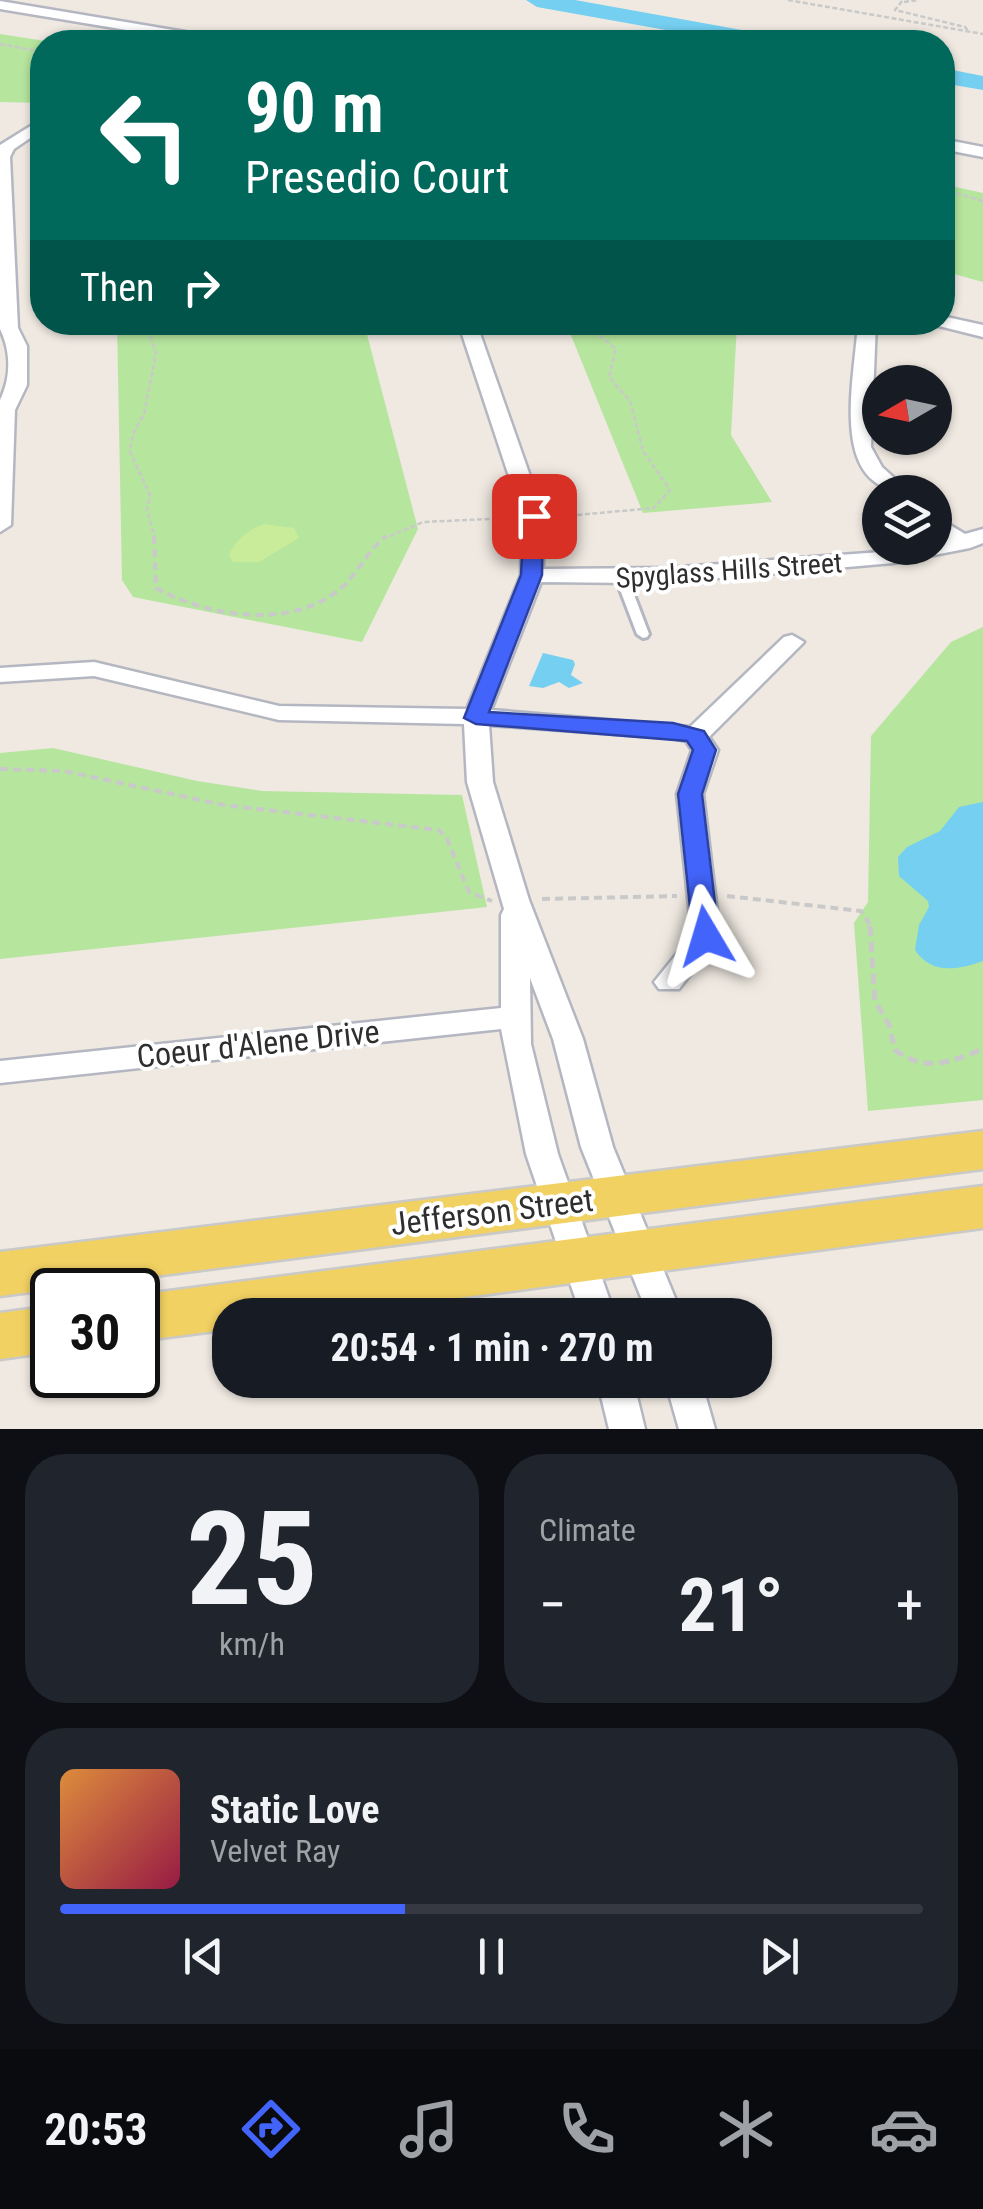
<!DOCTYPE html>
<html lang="en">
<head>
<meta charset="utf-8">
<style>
	body { margin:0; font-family:"Roboto Condensed",sans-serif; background:#20242c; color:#f1f3f6; height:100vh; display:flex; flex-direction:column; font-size:38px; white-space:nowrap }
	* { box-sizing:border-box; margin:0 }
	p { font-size:32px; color:#9ea1a6 }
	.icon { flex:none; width:55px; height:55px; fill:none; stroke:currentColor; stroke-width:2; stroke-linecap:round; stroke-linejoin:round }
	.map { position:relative; height:1429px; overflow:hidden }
	.sheet { display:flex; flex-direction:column; gap:25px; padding:25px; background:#0d0f14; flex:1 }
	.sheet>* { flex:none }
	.banner { position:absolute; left:30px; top:30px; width:925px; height:305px; border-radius:40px; box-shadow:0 2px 8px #0004; background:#00695c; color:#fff; overflow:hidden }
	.needle { width:65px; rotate:261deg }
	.buttons { position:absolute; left:862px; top:365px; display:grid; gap:20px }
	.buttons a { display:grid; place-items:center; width:90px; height:90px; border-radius:50%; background:#171b24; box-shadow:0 2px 8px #0004; font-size:50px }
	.speed { position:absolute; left:30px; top:1268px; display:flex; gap:20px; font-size:50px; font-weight:700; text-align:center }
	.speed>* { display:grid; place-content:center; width:130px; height:130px; border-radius:50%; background:#171b24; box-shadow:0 2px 8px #0004; line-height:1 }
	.speed .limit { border:5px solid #111; border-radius:15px; background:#fff; color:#111 }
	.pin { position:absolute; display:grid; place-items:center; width:85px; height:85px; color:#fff; margin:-42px; border-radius:20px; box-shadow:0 5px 15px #0006 }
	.me { position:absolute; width:110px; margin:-55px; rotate:353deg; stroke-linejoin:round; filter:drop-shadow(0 0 8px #0008) }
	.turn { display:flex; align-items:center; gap:35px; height:210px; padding:0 50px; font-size:45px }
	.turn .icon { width:130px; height:130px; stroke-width:2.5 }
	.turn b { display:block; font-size:70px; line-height:85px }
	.then { display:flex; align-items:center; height:95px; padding:0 50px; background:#0003; gap:20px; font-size:38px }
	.big { font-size:75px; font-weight:700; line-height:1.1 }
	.sheet .card { flex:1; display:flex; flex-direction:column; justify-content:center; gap:15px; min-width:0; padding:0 35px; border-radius:40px; background:#20242c }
	.sheet .dial { align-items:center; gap:0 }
	.dial b { font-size:130px; line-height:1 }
	.song { display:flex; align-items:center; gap:30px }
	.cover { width:120px; height:120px; border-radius:15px; background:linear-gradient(135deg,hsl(30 70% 55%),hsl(340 70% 35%)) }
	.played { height:10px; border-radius:5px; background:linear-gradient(90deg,#4264fb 40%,#363941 40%) }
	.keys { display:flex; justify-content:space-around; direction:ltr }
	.heat { display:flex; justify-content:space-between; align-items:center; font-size:55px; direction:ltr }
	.sheet .tiles { flex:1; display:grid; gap:25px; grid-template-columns:1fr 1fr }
	.card:last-child { grid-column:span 2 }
	.trip { position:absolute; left:212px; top:1298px; width:560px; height:100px; border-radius:40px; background:#171b24; box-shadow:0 2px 8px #0004; font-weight:700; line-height:100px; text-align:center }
	.tabs { display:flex; height:160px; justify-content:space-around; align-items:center; background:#090b0e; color:#9ea1a6 }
	.tabs .icon { width:70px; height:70px }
	.tabs .on { color:#4264fb }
	.tabs b { font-size:45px; color:#f1f3f6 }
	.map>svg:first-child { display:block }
	.green { fill:#b6e59e }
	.pitch { fill:#c9ec9a }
	.water { fill:#75cff0 }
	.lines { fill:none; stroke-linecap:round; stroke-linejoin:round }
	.river { fill:#75cff0; fill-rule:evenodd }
	.lane-casing { stroke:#b4b7c1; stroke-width:6 }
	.street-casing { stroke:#b4b7c1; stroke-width:5 }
	.primary-casing { stroke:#c9c9c9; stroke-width:5 }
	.path-far2 { stroke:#c9c9c9; stroke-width:2.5; stroke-dasharray:5 2.5; stroke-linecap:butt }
	.path-far1 { stroke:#c9c9c9; stroke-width:4; stroke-dasharray:8 5; stroke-linecap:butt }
	.path { stroke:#c9c9c9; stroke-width:5; stroke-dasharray:10 6; stroke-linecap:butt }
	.lane { fill:#fff; fill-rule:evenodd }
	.street { fill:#fff; fill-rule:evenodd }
	.primary { fill:#f2d163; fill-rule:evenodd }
	.route { fill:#4264fb; stroke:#2b41a3; stroke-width:2.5 }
	.labels { text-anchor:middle; stroke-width:8; stroke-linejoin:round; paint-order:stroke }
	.street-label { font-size:28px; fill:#2e2e2e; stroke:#fff }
	.near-street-label { font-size:32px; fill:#2e2e2e; stroke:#fff }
</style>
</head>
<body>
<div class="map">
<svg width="983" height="1429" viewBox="0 0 983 1429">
	<rect width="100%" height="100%" fill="#efe9e1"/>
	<!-- green -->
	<path class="green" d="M0 34 52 42H42V103L0 102Z
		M942 184 983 193V282L943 271Z
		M117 323H364L418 529 362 642 133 597 122 580Z
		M566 323H737L731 435 772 502 643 513Z
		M983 627V1100L868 1111 854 923 868 902 871 736 951 642Z
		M53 748 197 781 262 791 462 795 487 907 0 959V753Z"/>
	<!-- pitch -->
	<path class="pitch" d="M264 524 294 528 299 538 259 562H233L229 555C235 541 249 529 264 524Z"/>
	<!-- water -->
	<path class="water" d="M543 653 573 660 575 664 571 675 583 683 569 688 559 682 543 688 529 686Z
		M983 802V961C959 970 931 975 915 950L919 925 929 907 928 901 899 876 898 857 907 847 940 831 959 807Z"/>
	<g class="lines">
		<!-- river -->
		<path class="river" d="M526 0H575L769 35 781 42H733L537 7Z
			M942 68 983 76V90L942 83Z"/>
		<!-- lane casing -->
		<g class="lane-casing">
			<path id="lane" d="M622 576 628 579 649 634 647 637 643 638 637 634 616 579Z"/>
		</g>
		<!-- street casing -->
		<g class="street-casing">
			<path id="street" d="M0 1 221 38 228 42H199L0 9Z
				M42 119V130L14 149 10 157 18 328 27 346V385L15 410 11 525 0 532V400C11 377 11 352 0 329V145Z
				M942 139 983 147V157L942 149Z
				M942 316 983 325V337L935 325 942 322Z
				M458 322H476L544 516 543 569 666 568 935 548V542L944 540 935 533V516L965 534 983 529V543L970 548 893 563 734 577 633 583 541 582 491 710 690 727 784 637 792 635 804 642 709 737 718 750 703 794 720 936 679 989H659L654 982 692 935 677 794 692 750 686 741 672 738 489 725 493 782 529 900 583 1039 613 1147 682 1315H648L581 1147 553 1039 530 978 531 1044 558 1154 615 1315H581L526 1154 501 1029 0 1083V1061L501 1008V915L504 909 467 782 464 724 279 720 94 676 0 682V668L94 662 279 706 467 709 521 575 522 516Z
				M858 322H876L871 447 882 467 910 492C826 492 855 378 858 322Z
				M597 1380H633L645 1429H609Z
				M665 1380H701L715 1429H679Z"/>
		</g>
		<!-- primary casing -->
		<g class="primary-casing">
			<path id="primary" d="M983 1131V1169L0 1296V1252Z
				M983 1186V1228L331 1315H230V1329L138 1341V1295Z
				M52 1306V1352L0 1359V1313Z"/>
		</g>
		<!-- path-far2 -->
		<path class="path-far2" d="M788 0 983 34
			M902 1 895 10 965 27 968 31
			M904 2 919 0
			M0 44 42 52
			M942 189 983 201
			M145 322 156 353 144 414 133 434 130 452 150 495 147 509 155 539
			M555 517 654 508 670 490 643 451 630 401 609 377 616 349 582 322
			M383 539 423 522 510 518"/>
		<!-- path-far1 -->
		<path class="path-far1" d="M154 536 156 588C209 617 290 630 340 589 358 574 367 551 386 536
			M0 769 64 771 224 805 439 830 447 839 469 892 492 901
			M727 896 861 911 872 928
			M542 899 677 896"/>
		<!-- path -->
		<path class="path" d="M870 926 875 1001 889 1025 895 1050C926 1073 950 1062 983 1049"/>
		<!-- lane -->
		<use href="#lane" class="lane"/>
		<!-- street -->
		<use href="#street" class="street"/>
		<!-- primary -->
		<use href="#primary" class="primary"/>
	</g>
	<!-- route -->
	<path class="route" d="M534 510 543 516 542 575 489 712 673 723 704 731 716 750 702 794 719 936 715 942H697L693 936 678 794 693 750 687 741 476 724 464 718 521 575 524 516Z"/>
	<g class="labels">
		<!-- street labels -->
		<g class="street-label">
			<text transform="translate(729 570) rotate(-4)" y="10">Spyglass Hills Street</text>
		</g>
		<!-- near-street labels -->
		<g class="near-street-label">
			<text transform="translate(258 1044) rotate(-6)" y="11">Coeur d'Alene Drive</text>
			<text transform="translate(492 1212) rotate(-7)" y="11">Jefferson Street</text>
		</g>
	</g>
</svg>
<div class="buttons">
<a><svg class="needle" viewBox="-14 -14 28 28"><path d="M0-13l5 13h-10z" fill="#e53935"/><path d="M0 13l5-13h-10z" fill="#9ea1a6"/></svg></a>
<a><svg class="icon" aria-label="layers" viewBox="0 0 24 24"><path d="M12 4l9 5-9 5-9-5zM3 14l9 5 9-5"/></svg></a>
</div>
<div class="speed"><div class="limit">30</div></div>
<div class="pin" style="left:534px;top:516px;background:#d93025"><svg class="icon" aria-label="arrive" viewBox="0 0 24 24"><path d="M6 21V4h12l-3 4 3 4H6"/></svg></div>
<svg class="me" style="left:706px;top:936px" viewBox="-20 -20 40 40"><path d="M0-17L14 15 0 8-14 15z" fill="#4264fb" stroke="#fff" stroke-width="4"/></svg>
<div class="trip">20:54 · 1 min · 270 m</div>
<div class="banner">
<div class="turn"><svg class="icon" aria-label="left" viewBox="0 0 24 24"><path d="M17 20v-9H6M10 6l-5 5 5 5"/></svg><div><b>90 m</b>Presedio Court</div></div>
<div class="then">Then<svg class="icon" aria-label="right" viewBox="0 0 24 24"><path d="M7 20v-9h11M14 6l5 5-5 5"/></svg></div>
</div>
</div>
<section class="sheet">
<div class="tiles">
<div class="card dial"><b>25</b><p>km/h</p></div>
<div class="card"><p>Climate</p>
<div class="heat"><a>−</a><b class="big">21°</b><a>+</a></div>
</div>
<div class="card">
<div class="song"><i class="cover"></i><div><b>Static Love</b><p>Velvet Ray</p></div></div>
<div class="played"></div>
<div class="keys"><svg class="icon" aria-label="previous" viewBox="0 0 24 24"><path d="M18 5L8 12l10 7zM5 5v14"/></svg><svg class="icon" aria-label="pause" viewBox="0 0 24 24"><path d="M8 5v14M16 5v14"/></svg><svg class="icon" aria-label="next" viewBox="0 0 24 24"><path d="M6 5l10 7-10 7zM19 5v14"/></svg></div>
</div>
</div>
</section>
<nav class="tabs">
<b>20:53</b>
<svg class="icon on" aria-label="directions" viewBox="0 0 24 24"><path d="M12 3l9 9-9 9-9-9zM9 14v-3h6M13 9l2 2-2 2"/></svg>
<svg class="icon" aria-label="music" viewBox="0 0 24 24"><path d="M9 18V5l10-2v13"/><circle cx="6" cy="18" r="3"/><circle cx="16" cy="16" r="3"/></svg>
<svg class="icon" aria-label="phone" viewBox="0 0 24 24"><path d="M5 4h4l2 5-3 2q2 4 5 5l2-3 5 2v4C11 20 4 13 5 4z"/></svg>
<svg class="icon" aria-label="climate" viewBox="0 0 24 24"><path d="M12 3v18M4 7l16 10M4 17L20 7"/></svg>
<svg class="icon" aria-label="car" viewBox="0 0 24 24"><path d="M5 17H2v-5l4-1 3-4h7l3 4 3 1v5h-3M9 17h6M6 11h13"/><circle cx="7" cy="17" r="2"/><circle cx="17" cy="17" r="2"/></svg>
</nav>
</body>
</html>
